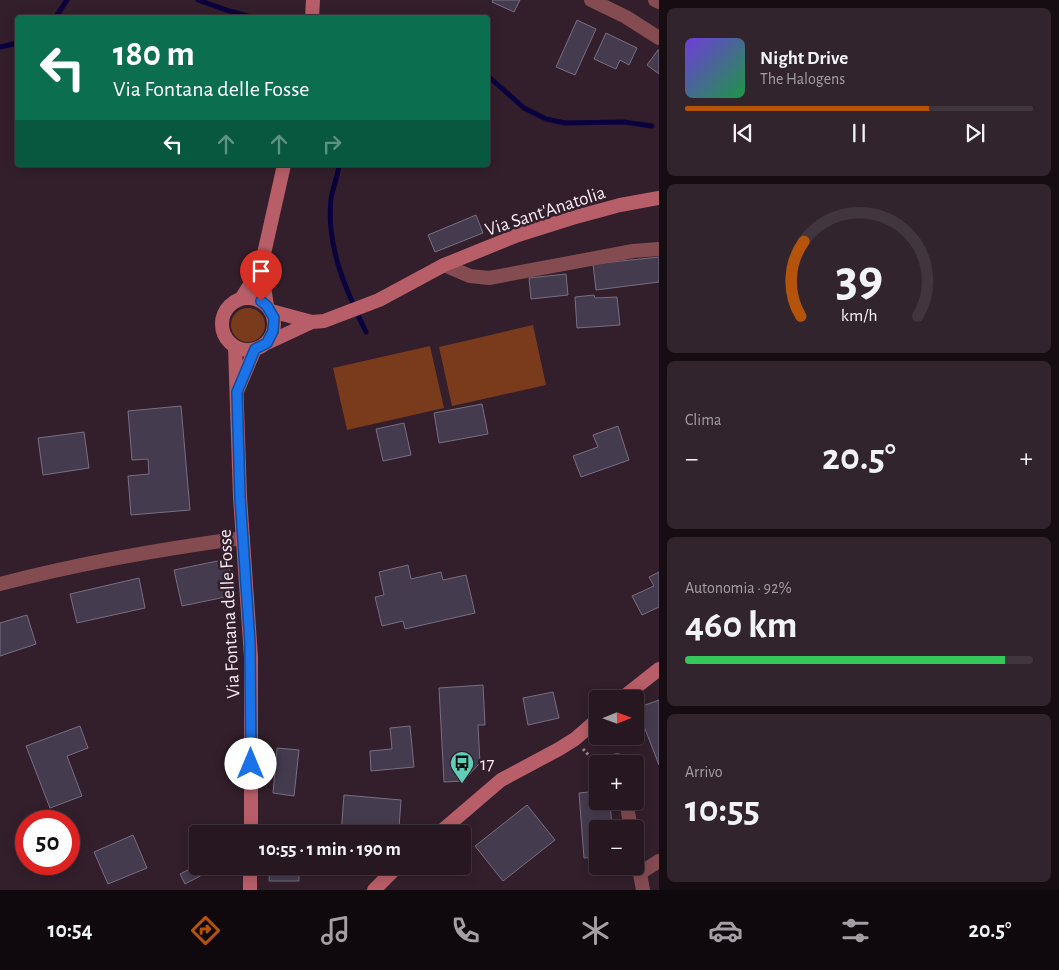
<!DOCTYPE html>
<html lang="it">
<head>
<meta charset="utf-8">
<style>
	body { margin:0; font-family:"Alegreya Sans",sans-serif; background:#32242d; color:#f1f3f6; height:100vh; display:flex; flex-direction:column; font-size:19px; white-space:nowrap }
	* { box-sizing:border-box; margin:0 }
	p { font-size:16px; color:#a49fa5 }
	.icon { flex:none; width:28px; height:28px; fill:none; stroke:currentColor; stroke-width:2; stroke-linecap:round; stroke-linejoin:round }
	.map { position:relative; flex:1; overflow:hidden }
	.panel { display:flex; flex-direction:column; gap:8px; padding:8px; background:#150d12; width:400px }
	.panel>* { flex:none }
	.top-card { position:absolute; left:15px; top:15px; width:475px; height:152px; border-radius:5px; box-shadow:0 2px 12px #0003,0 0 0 1px #42363e; background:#0b6e4f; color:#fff; overflow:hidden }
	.needle { width:32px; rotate:89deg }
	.fabs { position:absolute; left:589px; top:690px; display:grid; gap:10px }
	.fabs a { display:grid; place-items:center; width:55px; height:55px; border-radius:5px; background:#261720; box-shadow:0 2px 12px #0003,0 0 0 1px #42363e; font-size:25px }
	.speed { position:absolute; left:15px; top:810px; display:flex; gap:10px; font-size:25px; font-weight:700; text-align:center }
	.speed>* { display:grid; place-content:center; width:65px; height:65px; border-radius:50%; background:#261720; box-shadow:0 2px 12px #0003,0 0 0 1px #42363e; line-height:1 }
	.speed .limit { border:8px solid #d22; background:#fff; color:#111 }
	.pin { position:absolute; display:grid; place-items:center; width:42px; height:42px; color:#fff; margin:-51px -21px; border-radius:50% 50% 50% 0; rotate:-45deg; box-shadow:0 0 5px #0007 }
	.pin .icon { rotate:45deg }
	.me { position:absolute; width:55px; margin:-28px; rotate:0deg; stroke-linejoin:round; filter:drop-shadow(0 0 4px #0008) }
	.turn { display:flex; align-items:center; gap:18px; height:105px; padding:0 15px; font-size:22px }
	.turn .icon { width:65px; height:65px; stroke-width:2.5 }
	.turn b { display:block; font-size:35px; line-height:42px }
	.lanes { display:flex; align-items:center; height:48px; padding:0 15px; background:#0003; justify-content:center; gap:25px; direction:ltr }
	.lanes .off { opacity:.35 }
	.big { font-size:38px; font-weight:700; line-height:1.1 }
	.panel .tile { flex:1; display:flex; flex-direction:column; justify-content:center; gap:8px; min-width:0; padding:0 18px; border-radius:8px; background:#32242d }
	.panel .dial { align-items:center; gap:0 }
	.dial svg { height:130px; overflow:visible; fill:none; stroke:#42363e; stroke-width:7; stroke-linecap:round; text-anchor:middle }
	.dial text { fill:#f1f3f6; stroke:none }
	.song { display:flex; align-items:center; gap:15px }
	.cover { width:60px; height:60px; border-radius:8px; background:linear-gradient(135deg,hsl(260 70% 55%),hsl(140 70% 35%)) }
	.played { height:5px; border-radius:2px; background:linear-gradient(90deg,#b45309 70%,#42363e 70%) }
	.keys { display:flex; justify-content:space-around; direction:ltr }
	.heat { display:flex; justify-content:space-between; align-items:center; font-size:28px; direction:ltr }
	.charge { height:8px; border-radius:4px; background:linear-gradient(90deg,#34c759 92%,#42363e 0) }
	.trip { position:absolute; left:189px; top:825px; width:282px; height:50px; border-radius:5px; background:#261720; box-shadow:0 2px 12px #0003,0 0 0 1px #42363e; font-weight:700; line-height:50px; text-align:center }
	.menu { display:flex; height:80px; justify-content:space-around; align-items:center; background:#0f090d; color:#a49fa5 }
	.menu .icon { width:35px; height:35px }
	.menu .on { color:#b45309 }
	.menu b { font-size:22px; color:#f1f3f6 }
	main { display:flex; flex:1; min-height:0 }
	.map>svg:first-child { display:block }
	.green { fill:#793b1b }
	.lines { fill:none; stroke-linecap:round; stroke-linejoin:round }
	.stream { stroke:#0a003e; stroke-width:5 }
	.building { fill:#453b4e; stroke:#786e82 }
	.path { stroke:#968690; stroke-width:3; stroke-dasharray:2.5 2.5; stroke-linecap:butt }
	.minor { stroke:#844b51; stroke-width:14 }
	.secondary { stroke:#b85e68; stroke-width:14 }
	.route-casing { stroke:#114b97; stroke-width:12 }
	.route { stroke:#1a73e8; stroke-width:9 }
	.labels { text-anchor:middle; stroke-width:5; stroke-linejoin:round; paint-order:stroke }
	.street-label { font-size:19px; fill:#f7eaf2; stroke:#321f2b }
	.poi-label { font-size:19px; fill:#f7eaf2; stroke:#321f2b; text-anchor:start }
</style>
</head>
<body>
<main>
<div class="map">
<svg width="659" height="890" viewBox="0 0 659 890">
	<rect width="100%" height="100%" fill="#321f2b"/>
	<!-- green -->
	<path class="green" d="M231 325a17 17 0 1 1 34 0a17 17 0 1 1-34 0Z
		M533 325 546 385 452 406 439 347Z
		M430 346 444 408 347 430 333 368Z"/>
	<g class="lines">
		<!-- stream -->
		<path class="stream" d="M198 0 229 11 255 18
			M55 18 67 0
			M0 47 18 43
			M488 76 524 108 546 119 565 123 624 122 652 126
			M339 165C338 176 333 187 331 199 326 247 346 290 366 332"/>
	</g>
	<!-- building -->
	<path class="building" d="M493 0H520L514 12 492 2Z
		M577 20 596 29 575 75 556 67Z
		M606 33 637 48 629 65 620 60 616 69 594 59Z
		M658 50H659V74L647 65Z
		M476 215 483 233 435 252 428 235Z
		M659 257V282L596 290 593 264Z
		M566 274 568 295 531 299 529 278Z
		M594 295 595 298 617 297 620 325 577 328 575 297Z
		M482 404 488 434 439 443 434 413Z
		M181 406 190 510 131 515 128 476 149 474 148 459 132 460 128 411Z
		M404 423 411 455 383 461 376 429Z
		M618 426 629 460 581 477 573 456 598 447 593 435Z
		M84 432 89 468 43 475 38 438Z
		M227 559 235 595 182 606 174 570Z
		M408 565 411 579 441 572 443 580 466 575 475 613 405 629 403 621 382 626 375 597 384 595 379 572Z
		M659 572V607L642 615 632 596 654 586 649 577Z
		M139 578 145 608 77 623 70 594Z
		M27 615 36 644 0 656V623Z
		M483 685 485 725H478L480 763 463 781 444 782 439 688Z
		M553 692 559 718 528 725 523 698Z
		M659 700V765L637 708Z
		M80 726 88 748 67 756 82 796 50 808 26 746Z
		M410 726 414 767 371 771 370 751 392 749 390 728Z
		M277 748 299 750 294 796 273 793Z
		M598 791V801H610L612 829H598V857L584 858 579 793Z
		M344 795 401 800 399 828 371 826V834H341Z
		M527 805 555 840 503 881 475 846Z
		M271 825 301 826V834H270Z
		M133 835 147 868 108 884 94 852Z
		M198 865 202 866 206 873 185 884 180 874Z
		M270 866H299V881H269Z"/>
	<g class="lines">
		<!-- path -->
		<path class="path" d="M583 749 598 765"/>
		<!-- minor -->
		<path class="minor" d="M591 0 626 17 659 38
			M655 0 659 2
			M444 265 470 276 489 278 633 251 659 249
			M0 584C80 563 161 549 243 538
			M617 760 618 764
			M626 801 631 829
			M635 847 643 890
			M640 873 659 861"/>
		<!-- secondary -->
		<path class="secondary" d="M312 18 313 0
			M261 267 267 306
			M222 324a26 26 0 1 1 52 0a26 26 0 1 1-52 0Z
			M241 299 261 267 284 165
			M271 311 312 322
			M267 343 312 322 324 321 379 300 444 265 518 235 572 218 620 205 659 198
			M235 347 240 497 251 657V834
			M238 389 255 349
			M621 699 659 669
			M438 834 501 780 559 749 575 739 598 719
			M250 890V866
			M374 890 398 866"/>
	</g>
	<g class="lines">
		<!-- route casing -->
		<g class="route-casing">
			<path id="route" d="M251 764 250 643 240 497 237 392 255 349 267 343 273 331 274 318 267 306 261 301"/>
		</g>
		<!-- route -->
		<use href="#route" class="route"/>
	</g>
	<!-- icons -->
	<defs>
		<g id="bus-pin" transform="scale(1.25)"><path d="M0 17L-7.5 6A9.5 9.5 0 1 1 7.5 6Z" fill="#5eceb8" stroke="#321f2b"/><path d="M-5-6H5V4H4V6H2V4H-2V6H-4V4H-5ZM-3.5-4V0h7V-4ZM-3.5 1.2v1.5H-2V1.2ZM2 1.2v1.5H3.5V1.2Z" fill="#111"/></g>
	</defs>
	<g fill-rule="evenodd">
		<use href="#bus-pin" x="462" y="763"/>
	</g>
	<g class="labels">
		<!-- street labels -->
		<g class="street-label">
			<text transform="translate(545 210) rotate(-18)" y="7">Via Sant'Anatolia</text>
			<text transform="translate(228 614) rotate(-93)" y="7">Via Fontana delle Fosse</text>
		</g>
		<!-- poi labels -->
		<g class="poi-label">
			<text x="480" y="770">17</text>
		</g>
	</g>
</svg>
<div class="fabs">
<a><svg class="needle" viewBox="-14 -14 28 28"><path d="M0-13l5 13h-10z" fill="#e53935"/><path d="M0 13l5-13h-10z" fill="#a49fa5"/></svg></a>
<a>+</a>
<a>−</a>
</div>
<div class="speed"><div class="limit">50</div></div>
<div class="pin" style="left:261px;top:301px;background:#d93025"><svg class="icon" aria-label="arrive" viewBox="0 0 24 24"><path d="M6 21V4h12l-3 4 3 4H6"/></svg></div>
<svg class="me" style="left:251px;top:764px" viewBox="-20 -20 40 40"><circle r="19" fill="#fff"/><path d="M0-13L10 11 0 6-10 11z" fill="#1a73e8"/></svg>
<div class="trip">10:55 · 1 min · 190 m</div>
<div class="top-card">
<div class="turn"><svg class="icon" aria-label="left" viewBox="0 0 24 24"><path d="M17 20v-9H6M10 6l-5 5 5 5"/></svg><div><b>180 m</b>Via Fontana delle Fosse</div></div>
<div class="lanes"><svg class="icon" aria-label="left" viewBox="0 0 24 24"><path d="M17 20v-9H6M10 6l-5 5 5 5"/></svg><svg class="icon off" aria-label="ahead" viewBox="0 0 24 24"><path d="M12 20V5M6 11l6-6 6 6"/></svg><svg class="icon off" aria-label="ahead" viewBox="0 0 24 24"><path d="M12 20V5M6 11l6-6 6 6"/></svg><svg class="icon off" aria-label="right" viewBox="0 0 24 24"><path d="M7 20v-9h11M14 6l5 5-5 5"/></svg></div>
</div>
</div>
<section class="panel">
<div class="tile">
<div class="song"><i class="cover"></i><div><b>Night Drive</b><p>The Halogens</p></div></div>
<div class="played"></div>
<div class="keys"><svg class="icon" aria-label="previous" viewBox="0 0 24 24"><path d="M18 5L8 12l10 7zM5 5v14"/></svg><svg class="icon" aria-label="pause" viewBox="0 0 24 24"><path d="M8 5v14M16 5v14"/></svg><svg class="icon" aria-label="next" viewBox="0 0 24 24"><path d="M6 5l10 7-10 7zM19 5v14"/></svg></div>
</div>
<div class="tile dial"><svg viewBox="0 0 100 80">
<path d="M14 69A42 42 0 1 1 86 69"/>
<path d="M14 69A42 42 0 0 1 16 23" stroke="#b45309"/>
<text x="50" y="56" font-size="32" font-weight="700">39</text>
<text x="50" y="72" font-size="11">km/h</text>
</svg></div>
<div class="tile"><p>Clima</p>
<div class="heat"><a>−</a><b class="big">20.5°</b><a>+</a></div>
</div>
<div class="tile"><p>Autonomia · 92%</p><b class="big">460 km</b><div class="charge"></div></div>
<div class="tile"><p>Arrivo</p><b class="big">10:55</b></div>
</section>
</main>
<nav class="menu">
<b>10:54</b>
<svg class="icon on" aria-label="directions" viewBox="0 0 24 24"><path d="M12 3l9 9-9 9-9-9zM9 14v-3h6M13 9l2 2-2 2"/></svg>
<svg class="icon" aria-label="music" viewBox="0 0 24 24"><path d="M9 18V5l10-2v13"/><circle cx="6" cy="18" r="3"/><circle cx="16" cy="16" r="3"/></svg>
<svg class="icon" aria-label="phone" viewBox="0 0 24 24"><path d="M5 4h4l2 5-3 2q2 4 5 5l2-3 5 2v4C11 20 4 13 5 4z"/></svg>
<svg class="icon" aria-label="climate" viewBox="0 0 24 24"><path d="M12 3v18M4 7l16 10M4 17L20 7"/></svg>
<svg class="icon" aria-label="car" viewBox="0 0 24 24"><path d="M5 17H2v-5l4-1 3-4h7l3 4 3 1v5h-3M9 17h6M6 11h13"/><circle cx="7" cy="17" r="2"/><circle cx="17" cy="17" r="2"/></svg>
<svg class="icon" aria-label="filters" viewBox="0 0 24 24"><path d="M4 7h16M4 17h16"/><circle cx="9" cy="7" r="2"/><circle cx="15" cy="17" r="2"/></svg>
<b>20.5°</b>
</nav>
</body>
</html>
